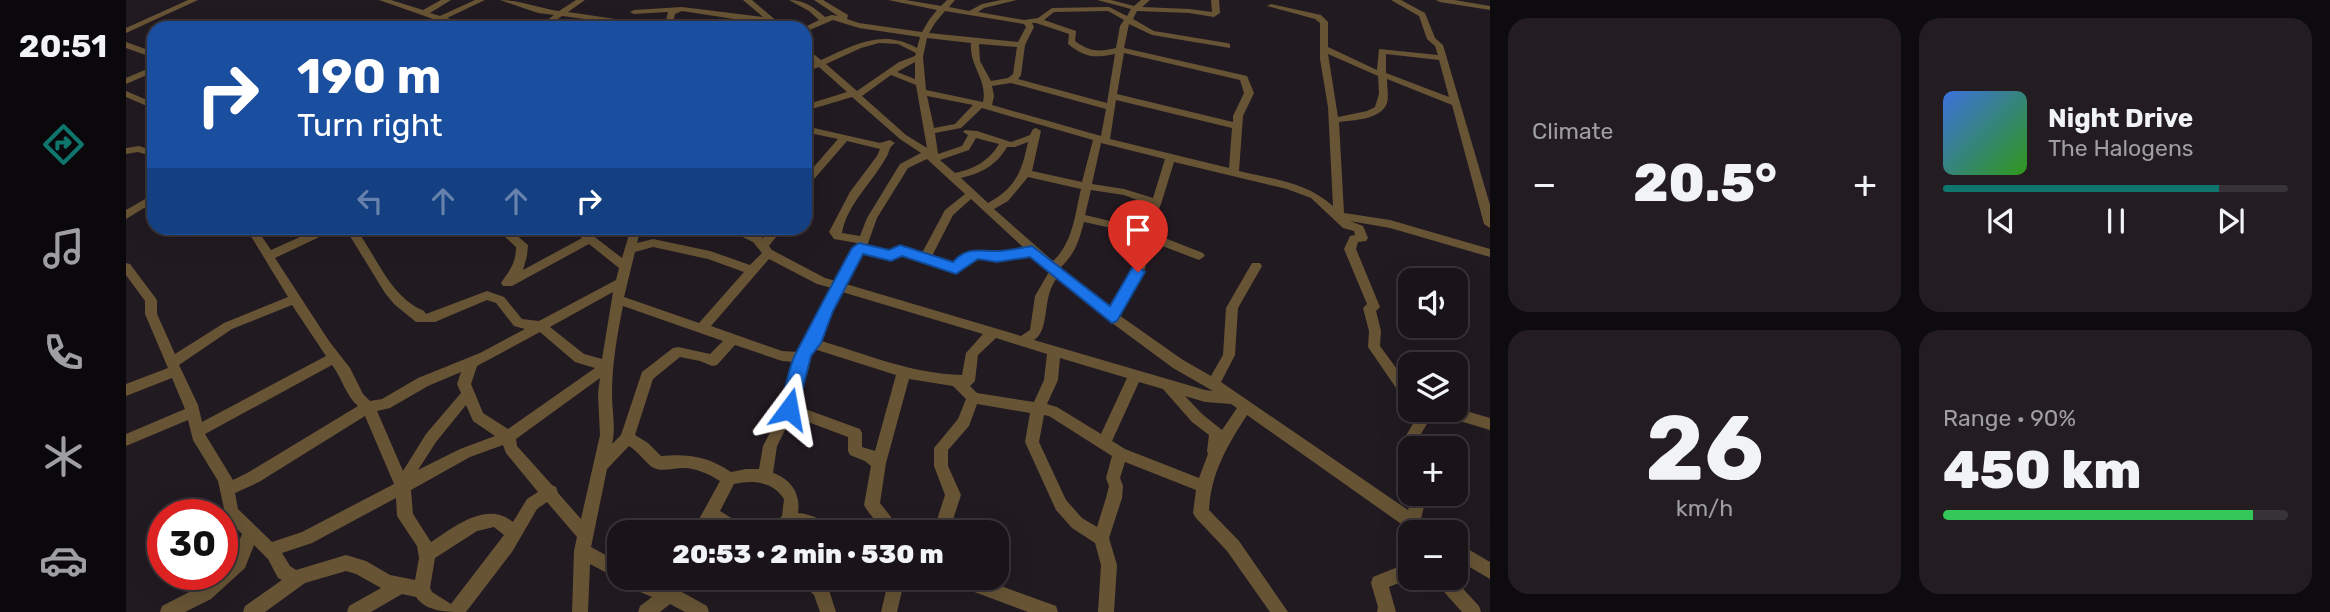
<!DOCTYPE html>
<html lang="en">
<head>
<meta charset="utf-8">
<style>
	body { margin:0; font-family:Rubik,sans-serif; background:#231d22; color:#f1f3f6; height:100vh; display:flex; flex-direction:column; font-size:26px; white-space:nowrap }
	* { box-sizing:border-box; margin:0 }
	p { font-size:23px; color:#9f9ea2 }
	.icon { flex:none; width:38px; height:38px; fill:none; stroke:currentColor; stroke-width:2; stroke-linecap:round; stroke-linejoin:round }
	.map { position:relative; flex:1; overflow:hidden }
	.side { display:flex; flex-direction:column; gap:18px; padding:18px; background:#0e0b0e; width:840px }
	.side>* { flex:none }
	.banner { position:absolute; left:21px; top:21px; width:665px; height:214px; border-radius:21px; box-shadow:0 7px 28px #0002,0 0 0 2px #383338; background:#1a4fa0; color:#fff; overflow:hidden }
	.controls { position:absolute; left:1272px; top:268px; display:grid; gap:14px }
	.controls a { display:grid; place-items:center; width:70px; height:70px; border-radius:14px; background:#1a1419; box-shadow:0 7px 28px #0002,0 0 0 2px #383338; font-size:35px }
	.speed { position:absolute; left:21px; top:499px; display:flex; gap:14px; font-size:35px; font-weight:700; text-align:center }
	.speed>* { display:grid; place-content:center; width:91px; height:91px; border-radius:50%; background:#1a1419; box-shadow:0 7px 28px #0002,0 0 0 2px #383338; line-height:1 }
	.speed .limit { border:10px solid #d22; background:#fff; color:#111 }
	.pin { position:absolute; display:grid; place-items:center; width:60px; height:60px; color:#fff; margin:-72px -30px; border-radius:50% 50% 50% 0; rotate:-45deg; box-shadow:0 0 7px #0007 }
	.pin .icon { rotate:45deg }
	.me { position:absolute; width:77px; margin:-38px; rotate:13deg; stroke-linejoin:round; filter:drop-shadow(0 0 5px #0008) }
	.turn { display:flex; align-items:center; gap:24px; height:147px; padding:0 35px; font-size:32px }
	.turn .icon { width:91px; height:91px; stroke-width:2.5 }
	.turn b { display:block; font-size:49px; line-height:60px }
	.lanes { display:flex; align-items:center; height:66px; padding:0 35px; background:#0003; justify-content:center; gap:35px; direction:ltr }
	.lanes .off { opacity:.35 }
	.big { font-size:52px; font-weight:800; line-height:1.1 }
	.side .tile { flex:1; display:flex; flex-direction:column; justify-content:center; gap:10px; min-width:0; padding:0 24px; border-radius:21px; background:#231d22 }
	.side .dial { align-items:center; gap:0 }
	.dial b { font-size:91px; line-height:1 }
	.song { display:flex; align-items:center; gap:21px }
	.cover { width:84px; height:84px; border-radius:10px; background:linear-gradient(135deg,hsl(220 70% 55%),hsl(110 70% 35%)) }
	.played { height:7px; border-radius:4px; background:linear-gradient(90deg,#0f766e 80%,#383338 80%) }
	.keys { display:flex; justify-content:space-around; direction:ltr }
	.heat { display:flex; justify-content:space-between; align-items:center; font-size:38px; direction:ltr }
	.charge { height:10px; border-radius:5px; background:linear-gradient(90deg,#34c759 90%,#383338 0) }
	.side .tiles { flex:1; display:grid; gap:18px; grid-template-columns:repeat(2,1fr) }
	.trip { position:absolute; left:481px; top:520px; width:402px; height:70px; border-radius:21px; background:#1a1419; box-shadow:0 7px 28px #0002,0 0 0 2px #383338; font-weight:800; line-height:70px; text-align:center }
	main { display:flex; flex:1; min-height:0 }
	.dock { display:flex; flex-direction:column; width:126px; justify-content:space-around; align-items:center; background:#0a080a; color:#9f9ea2 }
	.dock .icon { width:49px; height:49px }
	.dock .current { color:#0f766e }
	.dock b { font-size:32px; color:#f1f3f6 }
	.map>svg:first-child { display:block }
	.lines { fill:none; stroke-linecap:round; stroke-linejoin:round }
	.minor { fill:#675435; fill-rule:evenodd }
	.route { fill:#1a73e8; stroke:#114b97; stroke-width:2 }
</style>
</head>
<body>
<main>
<nav class="dock">
<b>20:51</b>
<svg class="icon current" aria-label="directions" viewBox="0 0 24 24"><path d="M12 3l9 9-9 9-9-9zM9 14v-3h6M13 9l2 2-2 2"/></svg>
<svg class="icon" aria-label="music" viewBox="0 0 24 24"><path d="M9 18V5l10-2v13"/><circle cx="6" cy="18" r="3"/><circle cx="16" cy="16" r="3"/></svg>
<svg class="icon" aria-label="phone" viewBox="0 0 24 24"><path d="M5 4h4l2 5-3 2q2 4 5 5l2-3 5 2v4C11 20 4 13 5 4z"/></svg>
<svg class="icon" aria-label="climate" viewBox="0 0 24 24"><path d="M12 3v18M4 7l16 10M4 17L20 7"/></svg>
<svg class="icon" aria-label="car" viewBox="0 0 24 24"><path d="M5 17H2v-5l4-1 3-4h7l3 4 3 1v5h-3M9 17h6M6 11h13"/><circle cx="7" cy="17" r="2"/><circle cx="17" cy="17" r="2"/></svg>
</nav>
<div class="map">
<svg width="1364" height="612" viewBox="0 0 1364 612">
	<rect width="100%" height="100%" fill="#221a21"/>
	<g class="lines">
		<!-- minor -->
		<path class="minor" d="M62 0H72L0 33V28Z
			M253 0H265L297 10 315 0H325L304 13 314 16 349 0H359L321 18 363 28C347 28 333 24 317 22 310 22 301 28 290 28L307 19Z
			M374 0C394 0 413 8 433 11L450 0H459L442 12 496 20 500 22 496 24 436 16 419 28H410L428 15 412 13Z
			M617 0H626L659 28H650L643 22 616 20 612 28H604L608 19 556 11 549 14 546 28H538L542 12 508 14 504 12 508 10 556 7 637 17Z
			M663 0C678 0 688 7 699 17L706 15 712 16 688 0H697L722 15 721 19 733 23 796 32 803 20 811 10 762 0H780L815 6 821 0H829L823 7 843 11 856 4 875 0H891L858 8 852 12 898 20 912 18 926 8 983 7 1001 16 1005 9 971 0H985L1008 6 1015 0H1024L1016 7 1063 9 1086 12 1085 0H1093L1094 13 1088 17 1063 13 1011 11 1007 19 1028 31 1101 43 1104 44V48L1026 35 1003 24 998 48 1121 76 1128 93 1117 116 1113 171C1147 179 1180 182 1207 206L1202 107 1194 59V23L1189 19 1141 6 1145 4 1195 15 1202 22V47L1251 70 1253 49 1312 55 1309 46 1301 39 1293 16 1265 0H1275L1299 13 1309 38 1317 45 1364 205V228L1358 224 1326 105 1261 79C1261 87 1263 96 1261 103 1255 120 1227 120 1213 122L1218 213 1264 220 1364 249V257L1264 228 1224 221 1237 226 1242 238 1240 241 1232 242 1230 249 1254 307 1250 311 1255 331 1254 346 1284 387V402L1279 401 1242 347 1243 331 1237 308 1241 304 1218 249 1224 236 1229 235 1228 231 1217 228 1185 198 1161 189 1048 162 1035 204 1024 227 1026 233 1077 253 1079 256 1073 260 1026 242 1018 272 993 315 1057 360 1085 376 1097 355 1100 308 1126 263H1134L1136 266 1112 308 1109 355 1095 382 1282 510 1287 494H1301L1295 519 1306 527 1308 532H1287L1281 528 1121 415C1101 446 1085 473 1083 510L1113 541 1162 612H1144L1101 551 1070 518 1067 513 1070 490 999 462 994 478 997 486 996 498 983 538 991 565 988 612H972L975 565 969 543 946 528 930 510 899 442 904 413 851 404 843 426 822 450V466L835 495 823 532H807L819 495 808 466V448L832 419 840 399 827 386 783 379 760 463 754 503 765 517 768 532H752C752 520 743 515 738 505L745 466 739 461 724 455 722 451V437L666 416 651 446 647 473C665 479 675 494 672 513 684 514 701 520 707 532 691 532 681 528 666 527L662 532H643L645 527 656 516 658 499C646 481 627 480 608 484L594 511 620 527 622 532H601L592 525H586L582 532H566L594 481C583 474 570 468 557 468 548 468 536 472 528 468 520 464 513 452 503 446L481 469 465 547 494 563V578H520L539 585 544 578H561L554 591 581 606 583 612H559L544 604 534 612H512L514 606 526 597 495 584 494 580 464 564 462 612H446L448 551 451 537 421 502 411 509 386 552 340 612C320 612 301 612 290 597L276 594 245 612H221L223 606 255 588 230 574 220 571 179 583 139 612H117L119 606 156 580 152 578 142 559 128 545 119 568 85 599 59 612H34L36 606 73 587 88 574H96V566L107 557 116 534 100 518 92 481 67 440 62 420 0 446V434L59 409 46 378 0 396V384L42 368 19 314V301L0 275V263L4 264 31 300V314L49 354 98 323 162 297 120 228H130L145 250 194 228H207L206 231 149 258 203 341 224 368 237 394 244 401 256 399 292 378 354 353 399 329 388 326 370 303 361 300 309 322H290L268 304 259 293 219 228H229C251 256 263 296 298 311L300 314 361 291 378 297 396 319 413 321 490 280 493 268 463 244 386 286H377L375 283C384 270 390 263 390 247L379 237 381 234H389L402 245 401 256 397 270 456 238 445 228H457L496 258 505 228H515L511 243 527 239 584 251 624 265 636 253 627 242 604 231 603 228H616L637 238 646 228H657L643 246 646 250 699 278 710 281 731 243 708 239 703 232 724 192 751 156 754 149 721 141 683 185 679 186V177L712 139 679 132V126L754 143 764 140 769 143C763 147 764 150 761 156 747 182 721 204 716 233L734 236 741 218 774 164 795 153 774 139 726 97 679 111V105L721 92 693 67 679 72V66L689 63 679 54V47L695 60C728 45 756 28 791 48L794 37 733 28 707 20 679 32V28H677L693 20 683 11ZM819 11 898 24 900 27 892 42 803 33 809 23ZM982 11 998 20 994 26 990 48C973 52 964 52 949 41L950 31 918 20 928 12ZM906 23H910L943 34 942 44C960 58 968 58 989 54L981 103 892 79 895 75 899 45 908 27ZM801 38 845 43C843 66 862 80 857 102L800 90 797 57ZM753 43 772 44 790 53 789 56 773 62 731 91 700 64 735 48ZM853 44 891 47 887 74 882 78 865 81 854 61ZM998 53 1114 80 1118 93 1107 116V122L991 94ZM1202 54 1252 76 1253 94 1249 107 1241 111 1212 117ZM1260 54 1313 60 1323 97 1260 73ZM789 62V79L771 72ZM765 75 790 85 801 148 780 135 736 96ZM885 83 980 109 975 136 866 105 868 96 866 86ZM801 96 847 105 829 124 808 128ZM990 100 1106 128 1103 168 984 139ZM856 108 967 140 956 182 906 171 915 131 910 128 907 129 904 135 885 142 851 131 839 130 837 132 842 135 836 146 812 154 809 133 835 128ZM850 138 873 144C863 161 848 169 829 173L814 160 843 150ZM902 142C896 171 890 188 862 203L835 178C855 173 870 166 881 147H889ZM975 143 1039 159 1027 198 998 189 966 184ZM801 159 839 194 819 210 796 253 774 246 763 252 741 246 751 218 782 168ZM902 177 955 189C949 214 947 243 927 261L868 209 882 201ZM965 190 998 195 1024 205 1013 228 959 215ZM845 199 899 249C875 251 848 247 828 264L806 256 827 215ZM958 222 999 231 1016 238 1006 272 985 309 961 292 934 268C949 254 953 241 958 222ZM527 247 582 259 618 272 573 323 498 297 509 252ZM737 253 765 260 775 255 830 273 842 265 855 259 906 255 923 272 909 296 904 330 895 336 720 284ZM643 259 691 284 706 288 673 352 656 351 585 326ZM931 278 982 320 1047 368 1087 391 1079 390 908 340C925 329 915 298 931 278ZM487 292 476 359 458 354 424 327ZM716 292 857 334 840 353 836 375C786 374 740 354 692 340ZM166 305 200 356 76 422 72 405 53 365 106 329ZM497 306 597 341 584 354 552 347 547 348 516 372 495 435 486 444C490 428 486 411 486 394 486 365 491 335 497 306ZM414 332 449 362 469 368 382 429 357 413 345 384 351 366ZM870 338 921 354 918 380 908 402 851 393 844 386 849 381 852 355ZM609 345 656 361 669 362 656 409 637 446 633 469H620L605 472C581 456 562 454 535 456L522 443 509 435 527 379 554 357 574 361 586 366 591 365ZM688 349 770 375 749 451 736 447V433L734 429 671 406ZM934 358 1001 378 975 434 931 407 921 404 932 380ZM206 365C216 378 220 396 232 406L123 472 107 480 79 434ZM335 372 331 384 335 393 300 434 277 471 251 411 264 408 302 386ZM474 378 472 394 474 435 455 519 432 493 430 487 426 485 391 446 390 439ZM1013 382 1037 389 1066 422 1083 435 1081 451 1082 454 1073 478 999 449 986 441ZM1059 396 1079 402 1105 404 1111 408 1096 430 1076 414ZM340 405 347 421 369 436 334 449 292 470 310 442ZM918 415 923 416 986 456 980 478 983 486 980 498 971 527 956 518 940 500 913 442ZM239 416 268 484 176 532 146 542 112 509 109 493 133 482ZM377 445 380 453 412 492 401 499 387 522C361 500 328 527 305 542L287 514 285 490 344 457ZM270 498 271 516 291 546 293 558 289 580 264 575 240 561 220 555 170 570 164 566 156 553 186 543ZM368 527 378 535 325 604 306 592 304 588 309 558 351 531Z
			M1310 0H1328L1364 6V10L1314 2Z
			M0 42 28 52V58L0 48Z
			M28 66V72L0 84V78Z
			M0 91 28 103V109L0 97Z
			M13 146 28 151V157L12 152 0 154V148Z
			M28 194V202L0 219V210Z
			M1284 406V410H1296L1302 422 1292 439 1295 448H1284V453L1278 439 1288 422 1282 410Z
			M1330 408 1364 418V430L1310 414 1308 410Z
			M1330 542 1364 562V579L1330 559Z
			M1284 562 1285 578 1263 587 1270 612H1251L1252 607 1245 583 1247 577Z
			M674 578H693L701 584 710 612H694L688 595 676 584Z
			M763 578H779L771 612H755Z
			M811 578H853L930 606 932 612H902L843 590 813 584Z
			M1309 578H1327L1353 606 1355 612H1336L1311 584Z"/>
	</g>
	<!-- route -->
	<path class="route" d="M733 243 763 250 774 245 827 262C842 245 854 252 873 251 884 250 895 248 906 246L984 306 1006 268 1012 266 1019 272 991 321 986 323 904 257 871 262 852 259 830 274 776 256 765 261 737 254 707 311 695 343 685 356 670 415H657L654 409C659 391 662 367 671 351 689 317 707 282 726 248Z"/>
</svg>
<div class="controls">
<a><svg class="icon" aria-label="sound" viewBox="0 0 24 24"><path d="M4 9h4l5-4v14l-5-4H4zM17 9q2 3 0 6"/></svg></a>
<a><svg class="icon" aria-label="layers" viewBox="0 0 24 24"><path d="M12 4l9 5-9 5-9-5zM3 14l9 5 9-5"/></svg></a>
<a>+</a>
<a>−</a>
</div>
<div class="speed"><div class="limit">30</div></div>
<div class="pin" style="left:1012px;top:272px;background:#d93025"><svg class="icon" aria-label="arrive" viewBox="0 0 24 24"><path d="M6 21V4h12l-3 4 3 4H6"/></svg></div>
<svg class="me" style="left:663px;top:409px" viewBox="-20 -20 40 40"><path d="M0-17L14 15 0 8-14 15z" fill="#1a73e8" stroke="#fff" stroke-width="4"/></svg>
<div class="trip">20:53 · 2 min · 530 m</div>
<div class="banner">
<div class="turn"><svg class="icon" aria-label="right" viewBox="0 0 24 24"><path d="M7 20v-9h11M14 6l5 5-5 5"/></svg><div><b>190 m</b>Turn right</div></div>
<div class="lanes"><svg class="icon off" aria-label="left" viewBox="0 0 24 24"><path d="M17 20v-9H6M10 6l-5 5 5 5"/></svg><svg class="icon off" aria-label="ahead" viewBox="0 0 24 24"><path d="M12 20V5M6 11l6-6 6 6"/></svg><svg class="icon off" aria-label="ahead" viewBox="0 0 24 24"><path d="M12 20V5M6 11l6-6 6 6"/></svg><svg class="icon" aria-label="right" viewBox="0 0 24 24"><path d="M7 20v-9h11M14 6l5 5-5 5"/></svg></div>
</div>
</div>
<section class="side">
<div class="tiles">
<div class="tile"><p>Climate</p>
<div class="heat"><a>−</a><b class="big">20.5°</b><a>+</a></div>
</div>
<div class="tile">
<div class="song"><i class="cover"></i><div><b>Night Drive</b><p>The Halogens</p></div></div>
<div class="played"></div>
<div class="keys"><svg class="icon" aria-label="previous" viewBox="0 0 24 24"><path d="M18 5L8 12l10 7zM5 5v14"/></svg><svg class="icon" aria-label="pause" viewBox="0 0 24 24"><path d="M8 5v14M16 5v14"/></svg><svg class="icon" aria-label="next" viewBox="0 0 24 24"><path d="M6 5l10 7-10 7zM19 5v14"/></svg></div>
</div>
<div class="tile dial"><b>26</b><p>km/h</p></div>
<div class="tile"><p>Range · 90%</p><b class="big">450 km</b><div class="charge"></div></div>
</div>
</section>
</main>
</body>
</html>
